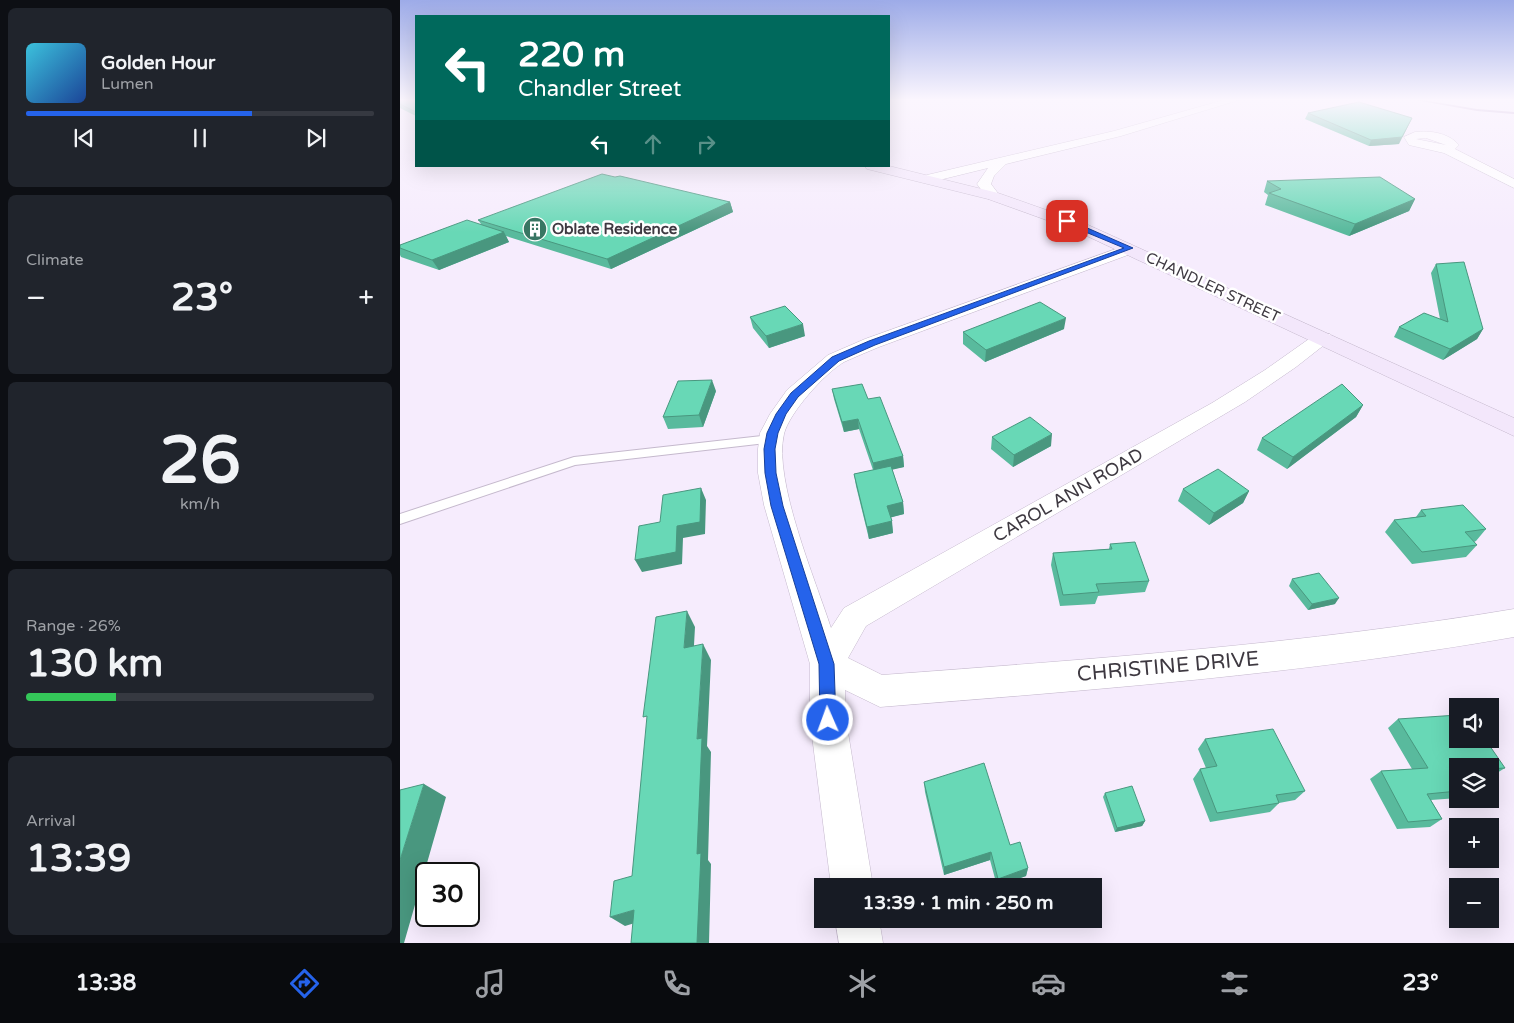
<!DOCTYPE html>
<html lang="en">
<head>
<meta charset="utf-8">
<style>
	body { margin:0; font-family:"Varela Round",sans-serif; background:#20242c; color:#f1f3f6; height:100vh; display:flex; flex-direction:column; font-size:19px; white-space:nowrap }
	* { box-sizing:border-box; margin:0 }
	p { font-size:16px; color:#9ea1a6 }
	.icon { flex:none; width:28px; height:28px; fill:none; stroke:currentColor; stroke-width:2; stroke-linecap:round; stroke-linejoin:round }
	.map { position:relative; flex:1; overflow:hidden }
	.sheet { display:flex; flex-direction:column; gap:8px; padding:8px; background:#0d0f14; width:400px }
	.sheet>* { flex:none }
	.guide { position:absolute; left:15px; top:15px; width:475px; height:152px; border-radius:0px; box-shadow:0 5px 20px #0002; background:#00695c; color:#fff; overflow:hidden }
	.tools { position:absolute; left:1049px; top:698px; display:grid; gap:10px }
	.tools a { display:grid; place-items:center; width:50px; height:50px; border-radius:0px; background:#171b24; box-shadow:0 5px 20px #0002; font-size:25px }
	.speed { position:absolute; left:15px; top:862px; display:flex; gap:10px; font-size:25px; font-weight:700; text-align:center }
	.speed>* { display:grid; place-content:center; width:65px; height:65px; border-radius:50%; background:#171b24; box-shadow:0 5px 20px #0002; line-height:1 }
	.speed .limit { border:2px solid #111; border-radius:8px; background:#fff; color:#111 }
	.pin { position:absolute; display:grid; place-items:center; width:42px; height:42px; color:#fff; margin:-21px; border-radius:10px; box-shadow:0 2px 8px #0006 }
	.me { position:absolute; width:55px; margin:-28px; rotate:358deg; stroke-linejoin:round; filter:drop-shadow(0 0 4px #0008) }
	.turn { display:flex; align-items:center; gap:18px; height:105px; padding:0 20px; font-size:22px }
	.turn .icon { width:65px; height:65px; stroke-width:2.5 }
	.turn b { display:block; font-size:35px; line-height:42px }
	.lanes { display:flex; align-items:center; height:48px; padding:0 20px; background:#0003; justify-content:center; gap:25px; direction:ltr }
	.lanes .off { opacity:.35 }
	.big { font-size:38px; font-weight:700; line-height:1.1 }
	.sheet .card { flex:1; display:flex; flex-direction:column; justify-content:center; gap:8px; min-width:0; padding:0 18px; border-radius:8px; background:#20242c }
	.sheet .dial { align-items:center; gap:0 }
	.dial b { font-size:65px; line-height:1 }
	.song { display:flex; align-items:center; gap:15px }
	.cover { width:60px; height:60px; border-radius:8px; background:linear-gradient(135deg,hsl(190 70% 55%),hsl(220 70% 35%)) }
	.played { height:5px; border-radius:2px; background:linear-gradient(90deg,#2563eb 65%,#363941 65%) }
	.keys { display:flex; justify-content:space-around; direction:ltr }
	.heat { display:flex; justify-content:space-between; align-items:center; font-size:28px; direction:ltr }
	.charge { height:8px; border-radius:4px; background:linear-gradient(90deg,#34c759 26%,#363941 0) }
	.trip { position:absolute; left:414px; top:878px; width:288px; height:50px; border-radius:0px; background:#171b24; box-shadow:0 5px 20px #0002; font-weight:700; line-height:50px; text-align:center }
	.tabs { display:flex; height:80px; justify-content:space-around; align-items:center; background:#090b0e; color:#9ea1a6 }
	.tabs .icon { width:35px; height:35px }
	.tabs .on { color:#2563eb }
	.tabs b { font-size:22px; color:#f1f3f6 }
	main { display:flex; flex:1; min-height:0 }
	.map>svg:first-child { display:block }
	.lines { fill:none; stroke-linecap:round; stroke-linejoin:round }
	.stream { fill:#a180b6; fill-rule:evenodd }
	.lane-casing { stroke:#c5b9cd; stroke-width:2 }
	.street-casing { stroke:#c5b9cd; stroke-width:1 }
	.secondary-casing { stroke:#c5b9cd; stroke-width:1 }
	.lane { fill:#fff; fill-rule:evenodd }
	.street { fill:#fff; fill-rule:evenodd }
	.secondary { fill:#f3e7fb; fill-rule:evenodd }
	.wall { fill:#59ba9d }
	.shaded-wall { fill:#49977f }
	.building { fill:#68d8b6; stroke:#49977f }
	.route { fill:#2563eb; stroke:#184099 }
	.labels { text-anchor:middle; stroke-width:5; stroke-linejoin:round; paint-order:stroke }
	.far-poi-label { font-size:15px; font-weight:bold; fill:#3e3941; stroke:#fff; text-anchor:start }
	.far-street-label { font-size:15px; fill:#3e3941; stroke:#fff }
	.street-label { font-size:18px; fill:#3e3941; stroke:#fff }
	.near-street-label { font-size:21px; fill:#3e3941; stroke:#fff }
</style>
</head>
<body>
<main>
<section class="sheet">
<div class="card">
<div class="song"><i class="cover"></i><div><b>Golden Hour</b><p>Lumen</p></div></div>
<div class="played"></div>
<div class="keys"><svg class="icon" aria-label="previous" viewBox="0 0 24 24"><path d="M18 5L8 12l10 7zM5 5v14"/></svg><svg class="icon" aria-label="pause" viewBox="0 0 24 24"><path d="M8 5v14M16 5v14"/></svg><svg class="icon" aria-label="next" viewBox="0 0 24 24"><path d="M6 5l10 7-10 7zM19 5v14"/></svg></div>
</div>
<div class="card"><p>Climate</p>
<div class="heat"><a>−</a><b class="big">23°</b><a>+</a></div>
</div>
<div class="card dial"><b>26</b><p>km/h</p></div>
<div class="card"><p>Range · 26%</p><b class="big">130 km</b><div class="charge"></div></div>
<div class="card"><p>Arrival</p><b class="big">13:39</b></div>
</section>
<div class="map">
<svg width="1114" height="943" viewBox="0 0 1114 943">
	<rect width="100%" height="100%" fill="#f6ecfd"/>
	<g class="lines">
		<!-- stream -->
		<path class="stream" d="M1015 100H1023L1077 109 1114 112V114L1077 111Z"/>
		<!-- lane casing -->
		<g class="lane-casing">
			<path id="lane" d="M371 435 375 436 377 439 375 442 175 465 0 524V514L174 457Z"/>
		</g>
		<!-- street casing -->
		<g class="street-casing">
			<path id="street" d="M824 100H839L721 136 606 164 594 176 591 184 600 196 598 199H588L577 184 588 168 527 183 521 179 527 175 714 131Z
				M1015 132C1030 130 1049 133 1059 145L1055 149 1114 179V188L1044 153 1009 145 1004 137ZM1026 138 1046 145 1016 139Z
				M730 244 738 249 736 252 479 347C467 352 455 357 444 362 425 373 389 413 384 434 373 480 416 581 431 628L444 608 812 403 865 370 916 334H930L933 338 896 367 845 402 466 626 448 658 482 675C694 659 905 644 1114 609V637C904 674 692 690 480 707L445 690 446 720 473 886H431L410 720V664L364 505 358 473V449L360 433 370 414 387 390 428 355 465 339Z
				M435 919H479L483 943H439Z"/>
		</g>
		<!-- secondary casing -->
		<g class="secondary-casing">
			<path id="secondary" d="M465 166H489L598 193 686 224 1114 418V436L674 230 588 199 467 169Z"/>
		</g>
		<!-- lane -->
		<use href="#lane" class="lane"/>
		<!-- street -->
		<use href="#street" class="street"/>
		<!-- secondary -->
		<use href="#secondary" class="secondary"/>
	</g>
	<!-- wall -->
	<path class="wall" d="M0 100H16V116L0 108Z
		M908 113 999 144 969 146 905 119Z
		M867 181 1015 199 1009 211 949 236 865 205 868 195 864 192Z
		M330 202 333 212 211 269 106 236 109 242 39 270 1 257 0 255V245L81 224 78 220Z
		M1036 264 1083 329 1077 339 1043 360 994 337 999 327 1040 319 1031 273Z
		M350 317 405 336 369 348 353 328Z
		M664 329 585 362 563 344V332Z
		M432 389 468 399 503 456 504 467 492 469 503 502 504 514 491 517 493 533 469 539 456 486 454 474 473 470 459 429 444 432 434 399Z
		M316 391 303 427 268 429 263 417Z
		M963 405 956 417 887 469 857 450 862 438Z
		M592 437 651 446 613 467 591 449Z
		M783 489 849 491 843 503 809 525 778 501Z
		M1021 510 1086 529 1076 541 1074 542 1077 545 1066 557 1012 564 985 532 994 520 1016 517Z
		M710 544 749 581 745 592 698 596 695 604 660 606 651 565 653 553 709 549Z
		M892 579 935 604 908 610 889 586Z
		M998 719 1105 768 1092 776H1090V766H1058V798L1031 800 1042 819 1030 827 997 829 970 779 981 771 1012 769 988 728Z
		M805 739 905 791 895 800 879 803 870 812 810 822 793 779 800 769 806 768 798 749Z
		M524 782 610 845 628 868 626 876 597 886 590 860 544 875 525 792Z
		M705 793 745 821 742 826 715 832 703 797Z"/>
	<!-- shaded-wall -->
	<path class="shaded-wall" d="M1012 118 999 144 969 146 971 140Z
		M1015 199 1009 211 949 236 955 224Z
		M330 202 333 212 211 269 207 259Z
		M104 232 109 242 39 270 32 260Z
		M666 318 664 329 585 362 586 350Z
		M403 324 405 336 369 348 366 336Z
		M1083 329 1077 339 1043 360 1050 349Z
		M312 380 316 391 303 427 299 415Z
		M963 405 956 417 887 469 893 457Z
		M458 419 459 429 444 432 442 422Z
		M652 434 651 446 613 467 614 455Z
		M503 456 504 467 474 474 473 463Z
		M301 488 306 500 305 534 283 538 282 564 242 572 235 560Z
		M849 491 843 503 809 525 814 513Z
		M503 502 504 514 489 518 487 506Z
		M492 521 493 533 469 539 467 527Z
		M939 598 935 604 908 610 912 604Z
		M287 611 295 627 293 663 284 648Z
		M303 644 311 660 307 746 311 752 308 860 311 864 309 943H297V739Z
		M24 784 46 797 4 943H0V860Z
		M745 821 742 826 715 832 717 828Z
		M591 852 590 860 544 875V867Z
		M628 868 626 876 597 886 598 879Z
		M234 910 248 919 225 926 210 917Z"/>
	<!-- building -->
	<path class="building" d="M0 100H16V112L0 104Z
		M959 102 1012 118 1002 137 971 140 908 113Z
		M202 174 215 177 220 176 330 202 207 259 78 220Z
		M980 177 1015 199 955 224 869 193 881 189 867 181Z
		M67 220 104 232 32 260 0 248V245Z
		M1064 262 1083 329 1050 349 999 327 1024 313 1048 322 1036 264Z
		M640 302 666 318 586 350 563 332Z
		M385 306 403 324 366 336 350 317Z
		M312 380 299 415 263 417 278 381Z
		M462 384 468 399 480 397 503 456 473 463 458 419 442 422 432 389Z
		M942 384 963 405 893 457 862 438Z
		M630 417 652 434 614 455 592 437Z
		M491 466 503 502 487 506 492 521 467 527 454 474Z
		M818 469 849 491 814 513 783 489Z
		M301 488 300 522 277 526 276 552 235 560 239 526 260 522 263 495Z
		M1063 505 1086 529 1065 532 1077 545 1022 552 994 520 1026 516 1021 510Z
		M735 542 749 581 696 584 699 592 663 595 653 553 712 549 710 544Z
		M919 573 939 598 912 604 892 579Z
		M287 611 284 648 303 644 297 739 302 738 297 854 301 853 297 943H231L234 910 210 917 214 881 232 876 247 716 243 717 256 617Z
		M1058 715V739H1085L1105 768 1090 769V766H1058V791L1027 794 1042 819 1008 822 981 771 1028 768 998 719Z
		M873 729 905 791 876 795 879 803 817 813 800 769 817 766 805 739Z
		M584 763 610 845 620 842 628 868 598 879 591 852 544 867 524 782Z
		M24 784 0 860V790Z
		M732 786 745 821 717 828 705 793Z"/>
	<!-- sky -->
	<linearGradient id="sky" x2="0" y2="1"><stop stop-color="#9dabe8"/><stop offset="0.43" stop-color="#fbf6fe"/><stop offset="1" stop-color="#fbf6fe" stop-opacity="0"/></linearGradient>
	<rect width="1114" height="232" fill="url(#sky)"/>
	<!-- route -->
	<path class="route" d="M664 220H669L733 248 475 345 439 361 398 397 386 414 378 433 375 449 376 473 383 506 434 664 436 720 434 725 428 728 423 725 420 720 419 664 371 506 365 473 364 449 367 433 376 414 391 393 432 357 469 341 724 248 664 223Z"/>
	<!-- icons -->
	<defs>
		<g id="building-disc" transform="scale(1.25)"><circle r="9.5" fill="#387663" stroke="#fff"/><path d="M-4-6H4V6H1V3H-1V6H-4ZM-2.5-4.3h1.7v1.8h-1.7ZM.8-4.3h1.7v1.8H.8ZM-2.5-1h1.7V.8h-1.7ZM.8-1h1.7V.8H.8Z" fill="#fff"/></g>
	</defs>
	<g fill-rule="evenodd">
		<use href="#building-disc" x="135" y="229"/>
	</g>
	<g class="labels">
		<!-- far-poi labels -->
		<g class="far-poi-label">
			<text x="152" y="234">Oblate Residence</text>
		</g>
		<!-- far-street labels -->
		<g class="far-street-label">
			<text transform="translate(813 287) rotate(25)" y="5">CHANDLER STREET</text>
		</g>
		<!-- street labels -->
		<g class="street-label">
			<text transform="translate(668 495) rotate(-30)" y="6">CAROL ANN ROAD</text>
		</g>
		<!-- near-street labels -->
		<g class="near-street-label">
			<text transform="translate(768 666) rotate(-5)" y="7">CHRISTINE DRIVE</text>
		</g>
	</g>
</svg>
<div class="tools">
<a><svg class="icon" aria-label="sound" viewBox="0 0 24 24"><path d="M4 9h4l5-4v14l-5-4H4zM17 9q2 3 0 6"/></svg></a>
<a><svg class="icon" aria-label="layers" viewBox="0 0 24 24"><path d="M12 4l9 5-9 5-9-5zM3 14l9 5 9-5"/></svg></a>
<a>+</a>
<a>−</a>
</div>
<div class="speed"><div class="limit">30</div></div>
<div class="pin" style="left:667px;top:221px;background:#d93025"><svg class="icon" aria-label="arrive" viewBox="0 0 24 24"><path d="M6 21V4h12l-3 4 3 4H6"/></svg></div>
<svg class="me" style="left:428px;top:720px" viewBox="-20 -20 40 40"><circle r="17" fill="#2563eb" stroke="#fff" stroke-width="3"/><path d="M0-11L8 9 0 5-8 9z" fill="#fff"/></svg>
<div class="trip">13:39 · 1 min · 250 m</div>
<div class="guide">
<div class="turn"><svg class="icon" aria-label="left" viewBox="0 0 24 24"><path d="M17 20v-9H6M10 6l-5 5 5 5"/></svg><div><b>220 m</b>Chandler Street</div></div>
<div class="lanes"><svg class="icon" aria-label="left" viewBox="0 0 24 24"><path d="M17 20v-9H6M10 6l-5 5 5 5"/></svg><svg class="icon off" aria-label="ahead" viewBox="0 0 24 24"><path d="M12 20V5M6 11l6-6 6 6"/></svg><svg class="icon off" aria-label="right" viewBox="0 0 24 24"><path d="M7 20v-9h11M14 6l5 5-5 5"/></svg></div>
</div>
</div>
</main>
<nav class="tabs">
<b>13:38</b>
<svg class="icon on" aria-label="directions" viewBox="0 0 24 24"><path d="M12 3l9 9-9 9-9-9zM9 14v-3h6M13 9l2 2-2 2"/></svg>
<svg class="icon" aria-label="music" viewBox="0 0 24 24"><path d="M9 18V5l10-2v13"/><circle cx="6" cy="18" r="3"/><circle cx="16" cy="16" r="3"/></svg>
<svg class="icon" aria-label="phone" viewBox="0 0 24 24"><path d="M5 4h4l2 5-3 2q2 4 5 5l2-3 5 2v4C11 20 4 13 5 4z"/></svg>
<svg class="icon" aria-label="climate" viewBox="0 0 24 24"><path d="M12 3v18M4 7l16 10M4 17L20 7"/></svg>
<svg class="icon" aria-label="car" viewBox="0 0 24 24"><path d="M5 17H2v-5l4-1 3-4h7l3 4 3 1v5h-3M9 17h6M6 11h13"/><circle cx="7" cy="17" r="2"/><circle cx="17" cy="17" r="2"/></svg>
<svg class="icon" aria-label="filters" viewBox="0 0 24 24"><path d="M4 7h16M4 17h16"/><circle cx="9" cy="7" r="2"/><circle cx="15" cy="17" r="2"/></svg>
<b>23°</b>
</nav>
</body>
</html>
